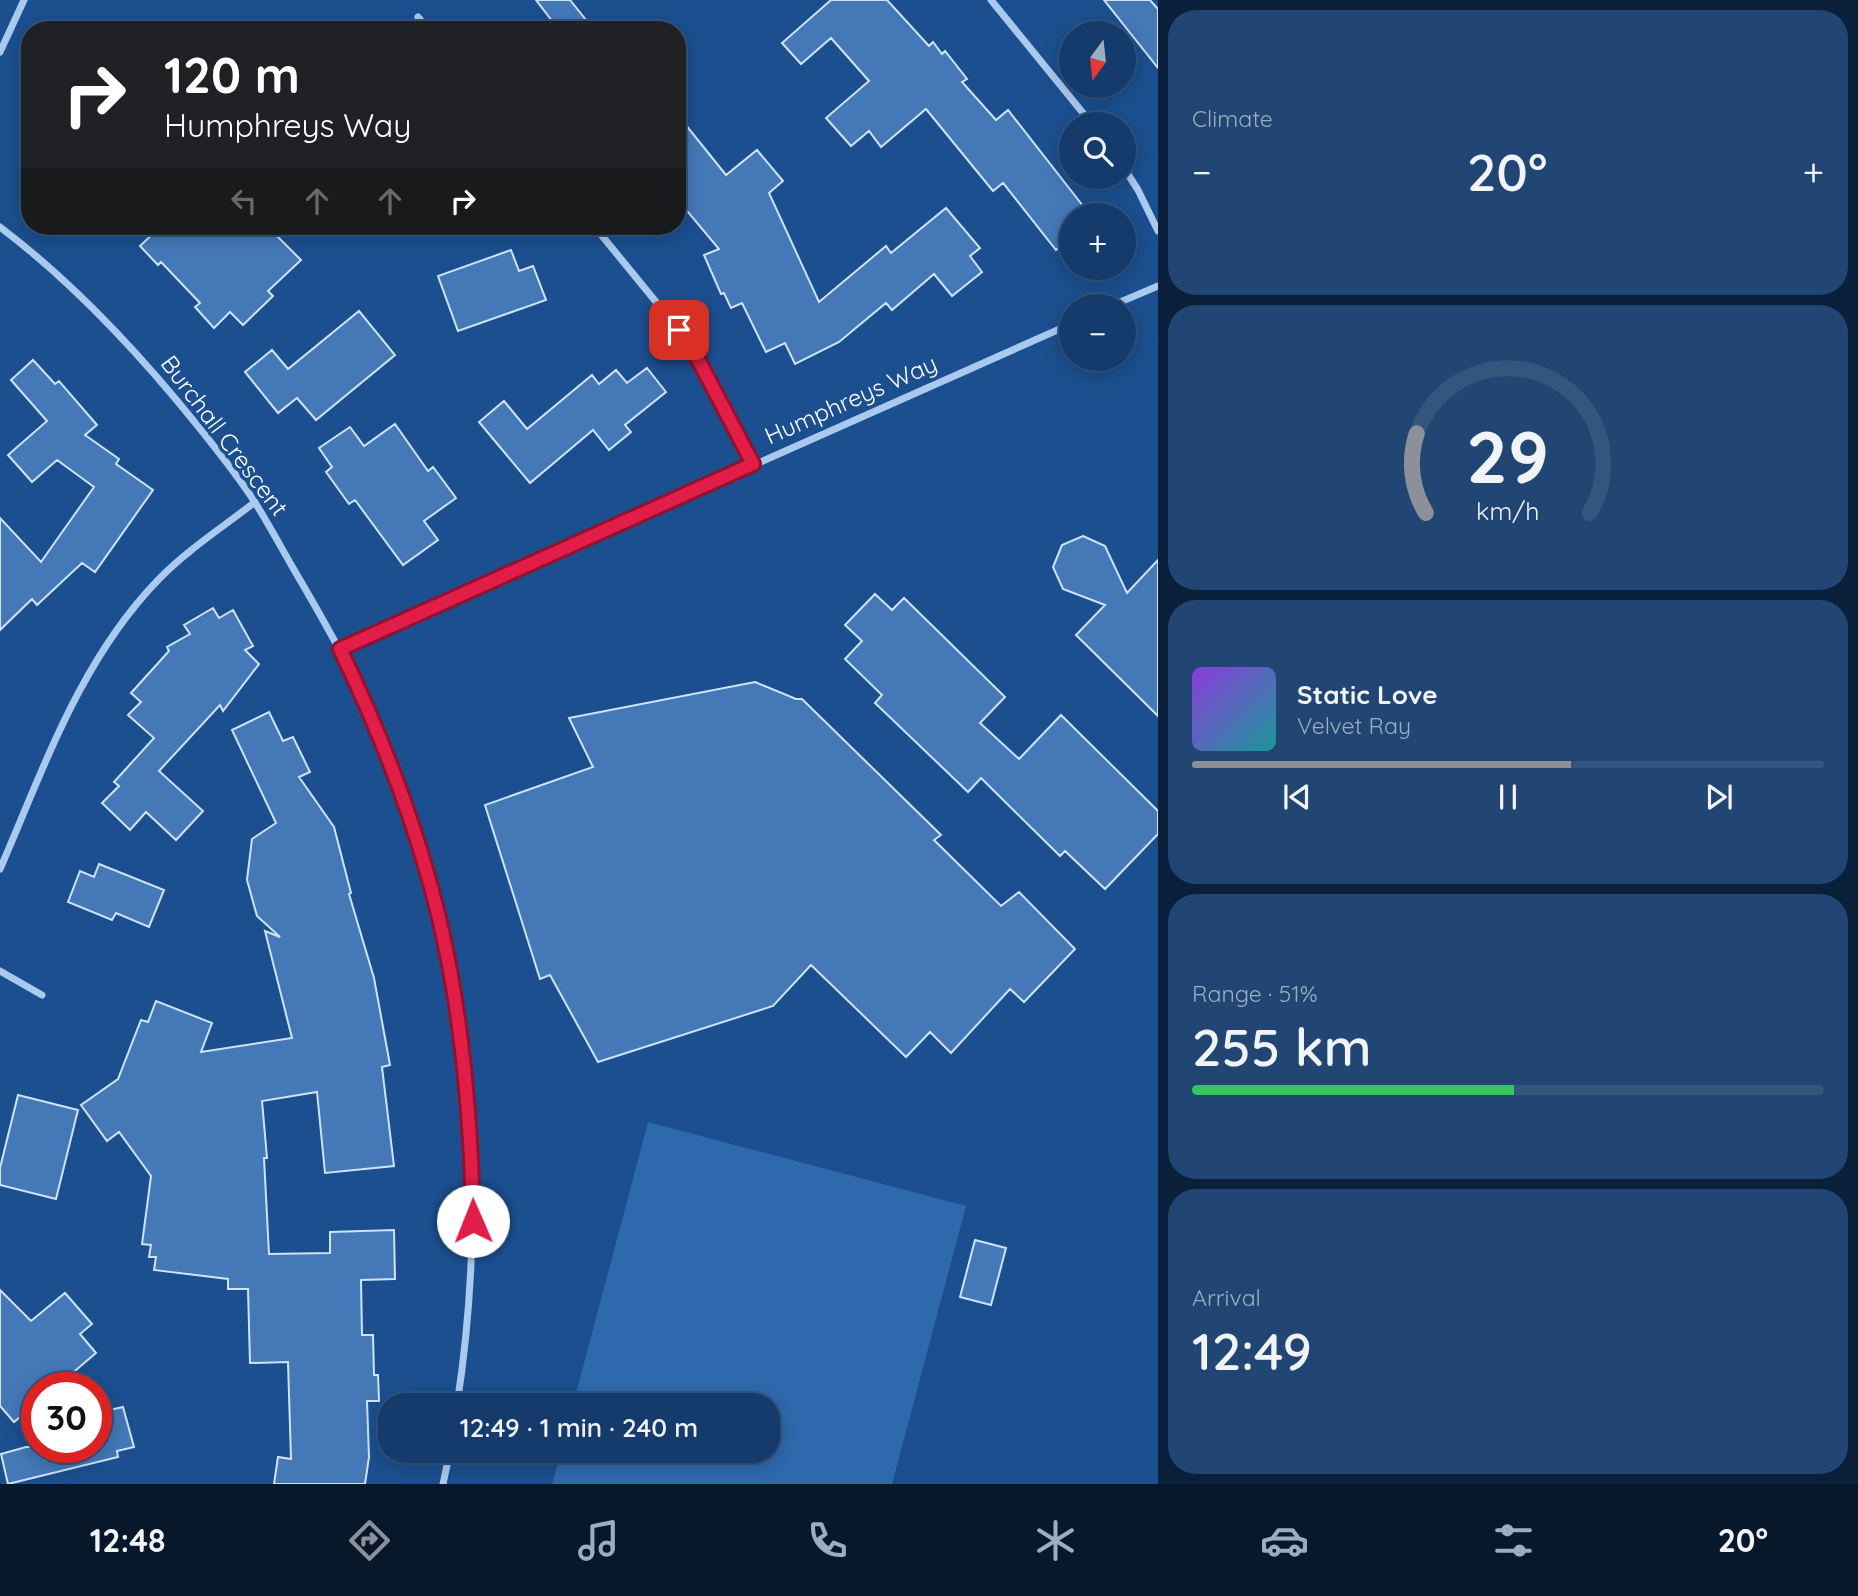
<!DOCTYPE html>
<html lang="en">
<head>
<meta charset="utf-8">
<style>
	body { margin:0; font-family:Quicksand,sans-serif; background:#214673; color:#f1f3f6; height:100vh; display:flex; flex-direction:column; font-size:26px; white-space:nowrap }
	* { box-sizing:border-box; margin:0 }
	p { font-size:23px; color:#9dadc1 }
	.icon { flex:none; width:38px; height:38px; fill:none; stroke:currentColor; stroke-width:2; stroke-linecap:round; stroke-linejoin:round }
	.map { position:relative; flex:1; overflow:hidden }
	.details { display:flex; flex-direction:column; gap:10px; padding:10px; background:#0b203b; width:700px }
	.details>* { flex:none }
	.hud { position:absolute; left:21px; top:21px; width:665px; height:214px; border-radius:28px; box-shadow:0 4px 18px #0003,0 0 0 2px #33557e; background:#202124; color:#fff; overflow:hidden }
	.needle { width:46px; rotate:195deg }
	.buttons { position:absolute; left:1059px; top:21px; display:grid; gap:14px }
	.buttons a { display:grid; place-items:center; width:77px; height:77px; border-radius:50%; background:#143b6b; box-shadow:0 4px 18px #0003,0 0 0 2px #33557e; font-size:35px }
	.speed { position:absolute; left:21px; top:1372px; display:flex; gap:14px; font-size:35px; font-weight:700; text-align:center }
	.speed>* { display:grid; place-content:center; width:91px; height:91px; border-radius:50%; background:#143b6b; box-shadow:0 4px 18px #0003,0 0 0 2px #33557e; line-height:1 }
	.speed .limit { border:10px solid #d22; background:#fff; color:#111 }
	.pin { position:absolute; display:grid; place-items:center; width:60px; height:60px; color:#fff; margin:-30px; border-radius:14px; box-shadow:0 4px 10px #0006 }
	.me { position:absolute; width:77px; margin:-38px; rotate:359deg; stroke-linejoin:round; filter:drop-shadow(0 0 5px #0008) }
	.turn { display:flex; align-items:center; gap:24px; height:147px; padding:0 28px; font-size:32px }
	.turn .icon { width:91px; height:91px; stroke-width:2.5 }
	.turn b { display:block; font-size:49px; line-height:60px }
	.lanes { display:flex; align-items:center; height:66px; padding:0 28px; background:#0003; justify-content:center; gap:35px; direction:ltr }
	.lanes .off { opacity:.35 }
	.big { font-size:52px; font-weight:600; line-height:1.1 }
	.details .card { flex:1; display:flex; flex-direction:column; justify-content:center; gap:10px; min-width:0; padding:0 24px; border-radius:28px; background:#214673 }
	.details .dial { align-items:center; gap:0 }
	.dial svg { height:182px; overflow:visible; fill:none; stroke:#33557e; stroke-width:7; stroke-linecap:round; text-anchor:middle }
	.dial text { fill:#f1f3f6; stroke:none }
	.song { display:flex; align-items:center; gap:21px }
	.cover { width:84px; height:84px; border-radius:10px; background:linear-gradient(135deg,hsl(270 70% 55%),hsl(180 70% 35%)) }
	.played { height:7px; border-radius:4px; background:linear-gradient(90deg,#8c9099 60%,#33557e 60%) }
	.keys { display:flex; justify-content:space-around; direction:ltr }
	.heat { display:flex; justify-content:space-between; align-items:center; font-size:38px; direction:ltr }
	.charge { height:10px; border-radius:5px; background:linear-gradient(90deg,#34c759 51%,#33557e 0) }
	.trip { position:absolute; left:378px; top:1393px; width:402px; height:70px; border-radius:28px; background:#143b6b; box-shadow:0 4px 18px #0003,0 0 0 2px #33557e; font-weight:600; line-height:70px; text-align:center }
	.menu { display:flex; height:112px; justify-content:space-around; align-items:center; background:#08182b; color:#9dadc1 }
	.menu .icon { width:49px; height:49px }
	.menu .on { color:#8c9099 }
	.menu b { font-size:32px; color:#f1f3f6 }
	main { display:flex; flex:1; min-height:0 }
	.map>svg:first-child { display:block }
	.green { fill:#2e69ad }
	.building { fill:#4478b7; stroke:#cfe3fa; stroke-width:2 }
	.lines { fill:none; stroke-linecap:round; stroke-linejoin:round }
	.minor { stroke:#a9c9ee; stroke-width:7 }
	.route-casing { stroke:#92132f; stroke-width:18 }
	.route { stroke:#e11d48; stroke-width:12 }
	.labels { text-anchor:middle; stroke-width:7; stroke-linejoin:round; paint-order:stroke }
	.street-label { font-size:24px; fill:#fff; stroke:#1b4f8f }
</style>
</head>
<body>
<main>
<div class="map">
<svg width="1158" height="1484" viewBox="0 0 1158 1484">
	<rect width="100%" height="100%" fill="#1b4f8f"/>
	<!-- green -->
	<path class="green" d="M648 1122 966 1206 892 1484H552L561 1451H768V1405H573Z"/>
	<!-- building -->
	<path class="building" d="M536 0H570L594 30H559Z
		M831 0H887L929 46 933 42 942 54 945 51 967 79 962 82 996 120 1008 110 1090 215H1071V238L1056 250 1003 183 993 191 926 109 881 147 869 131 851 146 826 118 869 81 831 38 801 64 782 43Z
		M1104 0H1150L1158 9V68Z
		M677 114 726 175 757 150 783 181 769 193 819 302 886 246 891 253 946 208 980 248 970 256 982 272 952 296 934 274 892 310 886 303 839 342 795 364 785 343 766 352 742 303 731 308 724 293 721 294 704 255 719 249 677 199Z
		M161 226H267L301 260 268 291 273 296 243 325 230 312 214 328 195 307 200 303 161 262 158 265 140 246Z
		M511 250 519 271 533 266 546 300 458 331 438 276Z
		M359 311 395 355 316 420 297 398 278 413 245 372 272 350 288 369Z
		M33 360 55 384 59 381 97 425 85 435 119 459 116 464 153 490 95 572 82 563 37 605 32 599 0 630V518L41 562 94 487 57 460 32 482 8 455 47 421 11 380Z
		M647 368 666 392 625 425 631 432 609 450 593 430 530 483 479 422 504 401 527 429 592 375 599 384 616 370 627 383Z
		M395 424 428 471 433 467 456 498 424 521 438 540 403 565 355 500 349 504 326 472 332 467 319 448 350 427 364 446Z
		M1083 536 1105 546 1127 593 1158 560V716L1076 635 1105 605 1063 589 1053 567 1062 545Z
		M875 594 892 610 904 598 1005 697 980 723 1019 759 1061 715 1158 811V834L1105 889 1065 851 1060 856 981 778 968 792 875 703 882 695 845 659 862 641 845 625Z
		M213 608 219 618 233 610 253 646 245 650 259 664 223 711 220 705 159 771 203 811 176 840 146 812 130 830 102 803 119 786 114 782 154 738 128 715 141 702 131 693 169 651 167 647 190 634 184 625Z
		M755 682 796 699H802L941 835 934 840 1001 906 1019 892 1075 949 1024 1002 1010 989 951 1053 930 1032 906 1057 811 965 773 1006 598 1062 550 975 540 979 485 805 593 767 569 718Z
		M269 712 283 741 293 737 310 772 299 777 334 827 351 893 349 894 374 978 390 1065 382 1067 394 1166 325 1173 317 1092 262 1101 267 1158H264L269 1254 330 1253V1232L394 1230 395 1279 361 1280 362 1335H373L374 1375H378L379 1401H367L369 1457 365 1484H274L278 1457 291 1459 288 1362 250 1363 248 1289H228V1279L154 1270 156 1257H149L151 1245 142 1244 151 1176 119 1132 107 1141 81 1105 118 1079 141 1020 148 1022 156 1001 212 1023 201 1052 292 1038 265 931 280 937 257 916 247 880 252 839 276 823 232 730Z
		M99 864 164 890 149 927 116 913 112 920 68 902 80 871 94 877Z
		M18 1095 78 1110 56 1199 0 1185V1168Z
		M975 1240 1006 1248 991 1305 960 1297Z
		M0 1290 31 1321 65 1293 92 1324 80 1334 96 1353 55 1388H37V1403L14 1422 0 1406Z
		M123 1407 134 1447 117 1451 118 1457 8 1484 1 1454 26 1447H96V1413Z"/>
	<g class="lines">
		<!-- minor -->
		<path class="minor" d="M991 0 1092 124
			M418 17 429 30
			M0 52 24 0
			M1124 168 1138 190 1158 231
			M594 226 679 330 700 363 753 464
			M0 227C74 283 139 353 197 425 217 450 239 477 256 504 269 525 281 547 293 568 319 612 344 656 366 702 466 919 493 1171 457 1405
			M1111 306 1158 286
			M340 649 1071 324
			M0 869C44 768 80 660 159 579 187 550 223 527 255 502
			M0 971 42 995
			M443 1484 450 1451"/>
	</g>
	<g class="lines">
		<!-- route casing -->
		<g class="route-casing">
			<path id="route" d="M473 1221C471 1105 460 985 427 873 405 795 375 722 340 649L753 464 700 363 679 330"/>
		</g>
		<!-- route -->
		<use href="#route" class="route"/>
	</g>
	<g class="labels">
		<!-- street labels -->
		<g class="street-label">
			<text transform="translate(851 400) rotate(-24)" y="8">Humphreys Way</text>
			<text transform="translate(224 436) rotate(53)" y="8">Burchall Crescent</text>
		</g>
	</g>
</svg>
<div class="buttons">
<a><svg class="needle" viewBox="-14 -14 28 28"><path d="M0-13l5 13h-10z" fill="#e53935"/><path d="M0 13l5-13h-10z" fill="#9dadc1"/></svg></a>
<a><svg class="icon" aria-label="search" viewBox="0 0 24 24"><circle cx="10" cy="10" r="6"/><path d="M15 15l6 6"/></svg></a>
<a>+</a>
<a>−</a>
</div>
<div class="speed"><div class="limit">30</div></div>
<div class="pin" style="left:679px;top:330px;background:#d93025"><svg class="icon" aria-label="arrive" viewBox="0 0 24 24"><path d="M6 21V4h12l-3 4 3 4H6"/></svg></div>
<svg class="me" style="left:473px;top:1221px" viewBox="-20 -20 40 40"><circle r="19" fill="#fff"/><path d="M0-13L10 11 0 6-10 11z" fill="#e11d48"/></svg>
<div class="trip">12:49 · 1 min · 240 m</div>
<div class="hud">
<div class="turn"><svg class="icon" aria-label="right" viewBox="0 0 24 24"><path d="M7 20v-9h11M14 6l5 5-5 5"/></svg><div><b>120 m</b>Humphreys Way</div></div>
<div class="lanes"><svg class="icon off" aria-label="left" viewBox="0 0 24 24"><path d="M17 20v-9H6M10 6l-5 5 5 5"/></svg><svg class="icon off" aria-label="ahead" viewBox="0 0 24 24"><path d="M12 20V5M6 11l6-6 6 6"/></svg><svg class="icon off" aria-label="ahead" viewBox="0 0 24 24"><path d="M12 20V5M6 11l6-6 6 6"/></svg><svg class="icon" aria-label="right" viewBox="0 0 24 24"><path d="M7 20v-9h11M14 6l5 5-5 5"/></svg></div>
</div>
</div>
<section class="details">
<div class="card"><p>Climate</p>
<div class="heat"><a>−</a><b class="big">20°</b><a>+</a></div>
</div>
<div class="card dial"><svg viewBox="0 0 100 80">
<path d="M14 69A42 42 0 1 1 86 69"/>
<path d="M14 69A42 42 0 0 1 10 34" stroke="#8c9099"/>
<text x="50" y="56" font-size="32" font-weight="700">29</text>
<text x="50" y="72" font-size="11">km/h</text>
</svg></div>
<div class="card">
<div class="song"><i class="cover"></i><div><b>Static Love</b><p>Velvet Ray</p></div></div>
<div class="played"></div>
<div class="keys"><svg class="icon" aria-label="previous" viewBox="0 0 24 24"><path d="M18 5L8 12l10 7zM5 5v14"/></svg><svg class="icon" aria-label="pause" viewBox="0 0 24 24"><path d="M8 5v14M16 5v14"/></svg><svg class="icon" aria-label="next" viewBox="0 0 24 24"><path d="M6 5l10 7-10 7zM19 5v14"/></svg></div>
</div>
<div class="card"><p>Range · 51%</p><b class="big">255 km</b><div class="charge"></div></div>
<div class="card"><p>Arrival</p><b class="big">12:49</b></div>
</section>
</main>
<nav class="menu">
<b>12:48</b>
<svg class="icon on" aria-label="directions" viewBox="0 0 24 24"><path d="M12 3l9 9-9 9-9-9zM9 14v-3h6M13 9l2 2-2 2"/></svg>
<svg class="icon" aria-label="music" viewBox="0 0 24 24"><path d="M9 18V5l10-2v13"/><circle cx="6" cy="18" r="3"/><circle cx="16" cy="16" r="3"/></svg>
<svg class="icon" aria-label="phone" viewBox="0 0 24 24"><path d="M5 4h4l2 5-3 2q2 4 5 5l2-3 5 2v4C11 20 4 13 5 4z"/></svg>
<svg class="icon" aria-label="climate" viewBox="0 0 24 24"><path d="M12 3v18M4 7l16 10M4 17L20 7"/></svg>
<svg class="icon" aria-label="car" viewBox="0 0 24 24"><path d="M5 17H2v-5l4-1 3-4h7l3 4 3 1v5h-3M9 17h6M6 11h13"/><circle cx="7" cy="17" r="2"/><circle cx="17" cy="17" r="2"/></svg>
<svg class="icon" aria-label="filters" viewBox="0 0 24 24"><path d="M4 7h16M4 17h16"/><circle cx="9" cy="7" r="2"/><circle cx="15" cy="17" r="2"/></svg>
<b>20°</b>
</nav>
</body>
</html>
